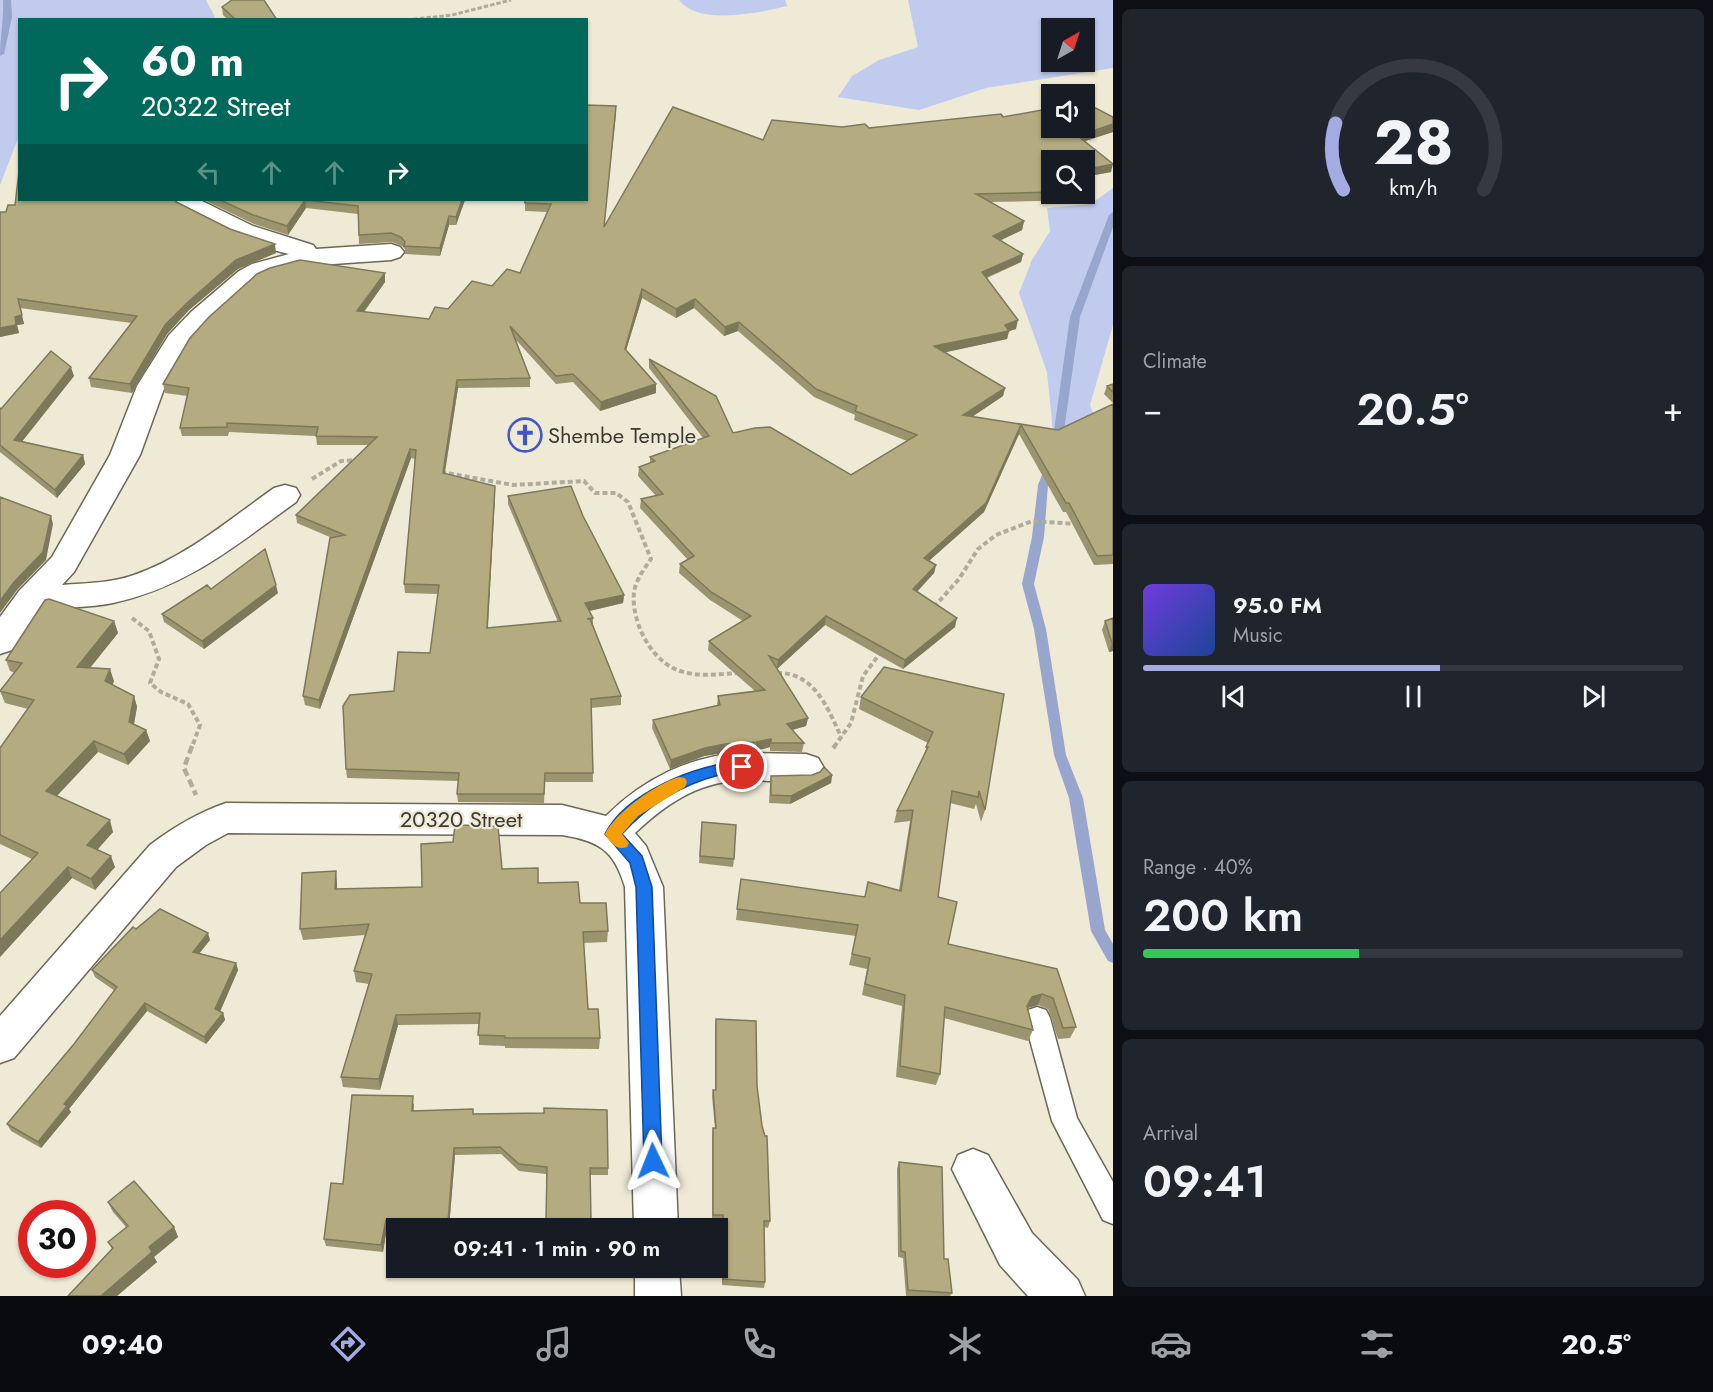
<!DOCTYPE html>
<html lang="en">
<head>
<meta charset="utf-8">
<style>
	body { margin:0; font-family:Jost,sans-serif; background:#20242c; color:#f1f3f6; height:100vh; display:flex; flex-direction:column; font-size:22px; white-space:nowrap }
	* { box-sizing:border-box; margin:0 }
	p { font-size:20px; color:#9ea1a6 }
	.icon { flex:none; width:33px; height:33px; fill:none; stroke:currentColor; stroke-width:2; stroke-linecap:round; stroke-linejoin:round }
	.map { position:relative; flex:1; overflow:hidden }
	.panel { display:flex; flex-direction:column; gap:9px; padding:9px; background:#0d0f14; width:600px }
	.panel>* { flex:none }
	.top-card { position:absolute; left:18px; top:18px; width:570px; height:183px; border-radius:0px; box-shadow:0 2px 4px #0004; background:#00695c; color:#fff; overflow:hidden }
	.needle { width:39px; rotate:39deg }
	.fabs { position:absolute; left:1041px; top:18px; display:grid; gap:12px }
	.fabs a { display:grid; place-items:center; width:54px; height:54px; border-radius:0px; background:#171b24; box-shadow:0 2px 4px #0004; font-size:30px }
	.speed { position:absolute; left:18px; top:1200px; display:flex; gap:12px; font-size:30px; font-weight:700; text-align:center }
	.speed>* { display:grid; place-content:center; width:78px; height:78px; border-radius:50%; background:#171b24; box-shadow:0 2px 4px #0004; line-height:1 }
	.speed .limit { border:9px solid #d22; background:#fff; color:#111 }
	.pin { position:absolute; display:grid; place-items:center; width:51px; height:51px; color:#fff; margin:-26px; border:3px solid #fff; border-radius:50%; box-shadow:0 2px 6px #0007 }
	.me { position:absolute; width:66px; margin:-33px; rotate:358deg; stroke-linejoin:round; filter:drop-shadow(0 0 4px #0008) }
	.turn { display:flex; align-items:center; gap:21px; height:126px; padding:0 24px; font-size:27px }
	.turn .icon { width:78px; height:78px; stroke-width:2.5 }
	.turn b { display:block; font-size:42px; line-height:51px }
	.lanes { display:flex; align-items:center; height:57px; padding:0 24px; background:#0003; justify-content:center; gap:30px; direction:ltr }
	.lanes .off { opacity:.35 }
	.big { font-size:45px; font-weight:600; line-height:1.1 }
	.panel .card { flex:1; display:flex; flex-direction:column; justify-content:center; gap:9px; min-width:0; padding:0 21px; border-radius:9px; background:#20242c }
	.panel .dial { align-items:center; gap:0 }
	.dial svg { height:156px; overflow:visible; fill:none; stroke:#363941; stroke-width:7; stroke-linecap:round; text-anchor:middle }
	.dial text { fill:#f1f3f6; stroke:none }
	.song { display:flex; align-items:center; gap:18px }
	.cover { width:72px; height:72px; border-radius:9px; background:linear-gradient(135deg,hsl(260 70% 55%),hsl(220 70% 35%)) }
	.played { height:6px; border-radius:3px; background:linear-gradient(90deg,#a2ace2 55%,#363941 55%) }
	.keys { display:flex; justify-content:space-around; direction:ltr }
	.heat { display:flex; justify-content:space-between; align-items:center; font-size:33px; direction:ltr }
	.charge { height:9px; border-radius:4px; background:linear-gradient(90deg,#34c759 40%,#363941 0) }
	.trip { position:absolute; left:386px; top:1218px; width:342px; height:60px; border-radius:0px; background:#171b24; box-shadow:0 2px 4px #0004; font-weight:600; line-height:60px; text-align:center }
	.dock { display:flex; height:96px; justify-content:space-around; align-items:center; background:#090b0e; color:#9ea1a6 }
	.dock .icon { width:42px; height:42px }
	.dock .selected { color:#a2ace2 }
	.dock b { font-size:27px; color:#f1f3f6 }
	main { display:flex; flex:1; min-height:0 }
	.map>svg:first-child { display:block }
	.green { fill:#c0cbed; fill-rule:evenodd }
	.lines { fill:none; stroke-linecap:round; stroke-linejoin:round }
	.stream { fill:#98a5cd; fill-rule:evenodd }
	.service-casing { stroke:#6b6857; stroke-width:3 }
	.minor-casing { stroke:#6b6857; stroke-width:3 }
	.path-far2 { stroke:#afac9c; stroke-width:3; stroke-dasharray:4.5 2; stroke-linecap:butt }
	.path-far1 { stroke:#afac9c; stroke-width:4; stroke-dasharray:5 3; stroke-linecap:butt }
	.path { stroke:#afac9c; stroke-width:4.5; stroke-dasharray:8 4; stroke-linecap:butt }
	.service { fill:#fff; fill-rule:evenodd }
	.minor { fill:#fff; fill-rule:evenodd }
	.wall { fill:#9b946e }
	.shaded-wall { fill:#7e785a }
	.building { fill:#b4ac80; stroke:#7e785a; stroke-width:1.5 }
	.route { fill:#1a73e8; stroke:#114b97; stroke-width:1.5 }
	.slow { fill:#f59e0b }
	.labels { text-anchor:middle; stroke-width:4.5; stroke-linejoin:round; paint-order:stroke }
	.poi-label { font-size:22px; fill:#3c3b33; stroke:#eeead6; text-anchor:start }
	.street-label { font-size:22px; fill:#3c3b33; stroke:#eeead6 }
</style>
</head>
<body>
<main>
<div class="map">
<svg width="1113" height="1296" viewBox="0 0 1113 1296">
	<rect width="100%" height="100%" fill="#eeead6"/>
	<!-- green -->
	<path class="green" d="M0 0H206L215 17 212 20H20L19 136 0 185Z
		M679 0H785L787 6C759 13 698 26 679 0Z
		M908 0H1113V68L986 88 919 110 838 97 852 76 879 60 918 47ZM1052 28H1084V62H1052Z
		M1113 188V325L1090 405 1097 423 1053 431 1047 372 1019 293 1032 260 1050 231 1047 208 1091 204Z"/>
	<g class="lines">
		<!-- stream -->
		<path class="stream" d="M3 0H11L12 17 4 54 0 56C0 37 4 19 3 0Z
			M1113 212V227L1080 317 1062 445 1057 448 1052 445 1070 317 1109 215Z
			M1051 461 1056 465 1048 485 1044 537 1034 584 1046 629 1066 755 1083 798 1105 930 1113 944V963L1108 961 1091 931 1069 798 1054 755 1034 629 1022 584 1032 537 1038 485 1046 465Z"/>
		<!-- service casing -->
		<g class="service-casing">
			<path id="service" d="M1037 1007 1046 1010 1050 1018 1077 1118 1113 1182V1224L1103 1220 1052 1121 1024 1018 1028 1010Z"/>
		</g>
		<!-- minor casing -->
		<g class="minor-casing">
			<path id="minor" d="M178 200H200L253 226 313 245 316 249 391 244 400 247 404 252 400 257 391 260 304 266 270 274 257 281 209 324 190 345 165 386 140 455 74 572 62 585C86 583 111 583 134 575 186 557 230 519 274 488L285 485 296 488 300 495 296 502C236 545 187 587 113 603 89 608 64 607 40 610L12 650 0 654V617L19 591 52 557 110 455 137 386 169 335 191 312 239 271 252 264 289 254C249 245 214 228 179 208L176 203Z
				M743 753 806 754 818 758 824 768 818 778C798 785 776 781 754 780 704 779 671 799 635 833L646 846 663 887 678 1228H634L625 887C614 850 599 841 562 835L228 833 206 845 176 867 14 1058 0 1063V1016L150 845C174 827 197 813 226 803L562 805 606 816C643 779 691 755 743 753Z
				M973 1149 988 1155 1032 1233 1078 1280 1085 1296H1028L1000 1265 952 1169 958 1155Z
				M635 1268H679L681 1296H635Z"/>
		</g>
		<!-- path-far2 -->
		<path class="path-far2" d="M407 20 452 15 511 0"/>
		<!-- path-far1 -->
		<path class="path-far1" d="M441 472 513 485 584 481 595 493H616L628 502 651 559C644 569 636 580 634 592 631 620 649 657 675 669 695 678 718 674 739 673
			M312 479 341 461 357 460
			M934 607 959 579 978 549 996 535 1032 521 1076 524
			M132 618 149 631 159 659 150 683 161 692 188 704 200 725 192 747
			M777 673C814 672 828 708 841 737
			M834 747 851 723 863 676 881 652"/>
		<!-- path -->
		<path class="path" d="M192 746 184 768 196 795
			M833 748 835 746"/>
		<!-- service -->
		<use href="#service" class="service"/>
		<!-- minor -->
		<use href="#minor" class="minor"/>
	</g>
	<!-- wall -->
	<path class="wall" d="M222 7 277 20H228L223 15Z
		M616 106 604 225 763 140 842 127 869 128 1003 117 1048 116 1113 132 1085 141 1111 172 1084 177V160H1052V194H1084L1082 200 990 202 1024 221 1022 230 1000 240 1023 254 1021 262 987 278 1016 329 1009 331 1007 339 945 352 1005 388 1003 396 972 417 1058 430 1113 404V564L1094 565 1066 512H1063L1019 434 984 512 929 561 936 565 934 573 917 592 955 627 903 669 825 625 777 669 808 718 806 726 792 730 804 743 802 752 770 751V747L755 751 723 753 704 756 670 769 652 728 653 720 717 705 718 696 755 691 708 650 709 641 743 621 710 600 679 573 680 564 688 560 640 508 641 499 656 496 638 476 639 467 650 463V457L703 438 649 368V359L733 433 851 475 907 441 854 420 855 415 814 397 738 331 724 336 694 308 676 318 642 298 626 350 656 384V393L600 411 573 382 556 384 516 340 530 378V387L458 388 445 473 495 495 488 628 558 622 508 504V496L583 516 624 595 623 603 589 611 593 618V625L621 696V705L591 708 593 782H545L544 803 458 802 457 794 458 781 347 778 346 769 394 691 430 653 438 594 405 593 404 584 415 459 411 458 320 709 305 705 303 696 332 538 297 523 296 515 368 445H317L316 436 229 432 228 436H182L180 428 187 396 165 393 163 384 385 273V282L364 312 429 319 520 273 548 212 525 211V203Z
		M20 200H177L176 201 276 253 238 269 189 310 167 334 132 393 91 387 89 378 131 323 20 308 24 324 17 325 19 333 0 337V212H6L15 205Z
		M204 200H465L456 225H449L440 256 405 254V249L402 246 392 242 359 244 358 214 306 208 288 235 254 224Z
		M74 376 22 441 83 455 85 464 57 498 0 452V408L1 409Z
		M1113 384V403L1104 394 1107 386Z
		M211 589 278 593 204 649 164 622 162 614Z
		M1113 618V651L1109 652 1102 630 1105 621Z
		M114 621 118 633 90 668 114 681 112 685 134 696 137 707 134 724 146 730 150 741 128 765 98 752 57 796 113 832 97 849 115 867 95 890 72 878 0 957V893L32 859 0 844V748L28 709 5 703 0 691 15 673 10 671 6 660Z
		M1004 694 985 810 981 822 976 804 974 809 950 803 938 897 948 944 1057 969 1076 1027 1070 1038 1058 1039 1048 1009 1038 1005 1027 1008 1033 1030 1028 1041 944 1018 940 1074 936 1085 896 1077 902 1006 862 995 867 969 849 965 856 936 736 920 741 879 864 897 899 890 910 821 894 823 897 811 923 757 928 743 859 709 861 697Z
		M832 775 831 783 790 804 769 803 770 783 771 776Z
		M701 830 734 859 733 867 699 863Z
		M502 869 538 883 580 903 608 931 607 942 583 943 588 1009 600 1038 599 1049 505 1048V1046L479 1045V1024L398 1025 380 1090 343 1087 341 1077 369 984 356 982 354 971 365 935 303 940 300 929 337 882V889L422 887Z
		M136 929 210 940 199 953 236 963 238 970 220 1012 223 1013 225 1020 206 1044 147 1011 69 1109 71 1112 41 1148 11 1131 7 1124 74 1044 115 991 95 977 92 970Z
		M716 1019 757 1086 770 1221 768 1228 764 1227 765 1282 764 1288 722 1285 721 1222 712 1221V1135L713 1128H715L712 1097 713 1090H715V1026Z
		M414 1103V1111L473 1114 608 1168V1175H590L591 1225 546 1226V1174L519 1171 501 1154 455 1155 449 1228 387 1227 383 1252 326 1246 324 1239 343 1184Z
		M899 1162 944 1259 952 1293 950 1296H906L903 1258 898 1257 897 1169Z
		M108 1202 174 1227 178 1237 154 1257 157 1262 117 1296H68L112 1249 108 1242 126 1227 113 1212Z"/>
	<!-- shaded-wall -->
	<path class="shaded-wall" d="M616 106V114L603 235 604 227Z
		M1113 124V132L1076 144 1078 136Z
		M1113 164 1111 172 1084 177V170Z
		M305 200 306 208 288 235 287 226Z
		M462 200H465L456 225V217Z
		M449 216V225L440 256V248Z
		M1024 221 1022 230 991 245 993 236Z
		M275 244 276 253 238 269 189 310 167 334 132 393 130 384 165 325 188 302 236 260Z
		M1023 254 1021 262 980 280 982 272Z
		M385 273V282L358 320 357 311Z
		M642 289V298L624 357 625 349Z
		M18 299 24 324 17 325 19 333 0 337V328L15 317Z
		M695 299 694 308 676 318V309Z
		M1018 320 1016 329 1009 331 1007 339 933 355 934 346Z
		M739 322 738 331 724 336 725 327Z
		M71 367 74 376 17 448 14 440Z
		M457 380 458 388 443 482V473Z
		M656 384V393L600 411 601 402Z
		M1005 388 1003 396 961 424 963 415Z
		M1021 425 1019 434 984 512 922 567 924 558Z
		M410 449 411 458 320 709 319 700Z
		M83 455 85 464 57 498 55 490Z
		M495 486V495L487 637V628Z
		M51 516 53 524 46 560 17 590 0 613V601Z
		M936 565 934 573 911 598 913 589Z
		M276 585 278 593 204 649 202 641Z
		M624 595 623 603 585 612V603Z
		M826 616 825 625 777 669 778 660Z
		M957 618 955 627 903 669 905 660Z
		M114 621 118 633 81 679 77 667Z
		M1112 643H1113V651L1109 652Z
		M110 669 114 681 109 693 105 681Z
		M134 696 137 707 132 734 129 722Z
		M808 718 806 726 785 732 787 724Z
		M146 730 150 741 128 765 124 754Z
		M771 739 770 747 755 751 756 742Z
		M94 741 98 752 51 802 46 791Z
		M725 744 723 753 704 756 670 769 671 760 705 748Z
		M832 775 831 783 790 804 791 796Z
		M110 820 113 832 92 856 87 845Z
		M111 856 115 867 95 890 91 879Z
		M68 867 72 878 0 957V940Z
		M336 871 337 882V901L335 889Z
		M208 933 210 940 195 959 193 952Z
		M236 963 238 970 218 1016 215 1009Z
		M1042 994 1038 1005 1027 1008V1006L1032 997Z
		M145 1003 147 1011 69 1109 71 1112 41 1148 38 1142 64 1104Z
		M223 1013 225 1020 206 1044 204 1037Z
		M396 1015 398 1025 380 1090 379 1079Z
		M454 1148 455 1155 449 1228 448 1222Z
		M386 1220 387 1227 383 1252 381 1245Z
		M174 1227 178 1237 154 1257 157 1262 117 1296H101L149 1247Z"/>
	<!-- building -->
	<path class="building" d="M232 0H264L277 20H236L222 7Z
		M1084 102 1113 117V124L1078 136 1113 164 1084 170V160H1052V192L976 194 1024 221 993 236 1023 254 982 272 1018 320 1005 325 1009 331 934 346 1005 388 963 415 1058 430 1113 404V555L1097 556 1069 503H1066L1021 425 986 503 924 558 936 565 913 589 957 618 905 660 826 616 778 660 769 656 808 718 787 724 804 743H771V739L756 742 725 744 705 748 671 760 653 720 720 705 718 696 765 690 709 641 751 616 711 592 680 564 694 556 641 499 663 494 639 467 655 461 650 457 709 436 649 359 716 396 733 433 755 428 770 427 851 475 917 435 855 411 857 406 816 389 739 322 725 327 695 299 676 309 642 289 625 349 656 384 601 402 573 374 556 376 510 326 530 378 457 380 443 473 495 486 487 628 561 621 508 496 571 486 583 516 624 595 585 603 593 618 587 619H590L621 696 591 699 593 773H545L544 794H457L459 773 346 769 343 706 350 695 394 691 398 652 430 653 439 585 404 584 416 450 410 449 319 700 303 696 330 538 345 535 296 515 377 437 316 436 318 427 227 423V427L180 428 189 388 163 384 190 338 209 317 257 274 270 268 300 260 385 273 357 311 429 319 435 307 448 309 472 281 492 286 507 269 520 273 551 204 525 203V200H586V105L616 106 604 227 673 107 763 140 772 120 842 127 865 124 869 128 1001 114 1003 117 1042 110 1048 116 1052 115V128H1084Z
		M20 163V200H175L176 202 230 229 275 244 236 260 188 302 165 325 130 384 89 378 137 316 18 299 22 315 15 317 16 325 0 328V212H6L8 205H15Z
		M220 200H462L456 217 449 216 440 248 404 246 405 242 401 237 391 233 359 235 358 206 305 200 287 226 253 215Z
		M51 351 71 367 14 440 83 455 55 490 0 445V408L1 409Z
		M1113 384V392L1107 386Z
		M0 497 51 516 43 552 14 582 0 601Z
		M265 549 276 585 202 641 162 614 207 585 211 589Z
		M49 599 114 621 77 667 110 669 105 681 134 696 129 722 146 730 124 754 94 741 46 791 110 820 87 845 111 856 91 879 68 867 0 940V893L38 853 0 835V748L34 700 0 691 22 663 6 660 45 600Z
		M1113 618V643H1112L1105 621Z
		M884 667 1004 694 985 810 979 791 978 797 952 791 938 897 957 902 948 944 1057 969 1076 1027 1063 1028 1053 998 1042 994 1032 997 1027 1006 1033 1030 945 1007 940 1074 900 1066 905 995 865 984 870 958 852 954 858 925 737 909 741 879 865 897 868 882 901 891 913 810 897 811 928 747H926L933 732 861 697Z
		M824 767 832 775 791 796 771 795V776L812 775 820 772Z
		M702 822 736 825 734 859 700 856Z
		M455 825 498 826 502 869 538 868V883L578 882 580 903H606L608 931 583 932 588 1009H598L600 1038H505V1036L478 1035 480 1013 396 1015 379 1079 341 1077 372 974 354 971 369 924 300 929 302 873 336 871 335 889 422 887 421 844 453 842Z
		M160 909 208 933 193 952 236 963 215 1009 223 1013 204 1037 145 1003 64 1104 67 1106 38 1142 7 1124 74 1044 117 987 92 970 133 927 136 929Z
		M716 1019 756 1021 757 1086 762 1126 765 1136H767L770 1221H764L765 1282 723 1279V1215H713V1128H716L713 1090H716Z
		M352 1095 413 1096 412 1111 473 1109V1114L544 1113V1108L607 1110 608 1168H590L591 1219H546L547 1167 519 1164 500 1147 454 1148 448 1222 386 1220 381 1245 324 1239 331 1183 343 1184Z
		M899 1162 942 1167 944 1259H948L952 1293 908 1290 905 1252 901 1251Z
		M134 1181 174 1227 149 1247 152 1252 101 1296H68L113 1248 108 1242 128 1226 108 1202Z"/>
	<!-- route -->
	<path class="route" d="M742 761 747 763 749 767 747 771C738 774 728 772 719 775 681 785 648 805 622 834L642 856 652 887 662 1161 660 1166 653 1169 647 1166 644 1161 636 887 630 863 605 834C626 792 698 764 742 761Z"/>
	<!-- slow -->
	<path class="slow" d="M679 777 685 778 687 782 685 787 638 816 622 834 629 843 627 847C616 851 610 842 605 834 616 812 656 784 679 777Z"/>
	<!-- icons -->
	<defs>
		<g id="church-ring" transform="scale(1.725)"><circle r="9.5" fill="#eeead6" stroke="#4255c9" stroke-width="1.5"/><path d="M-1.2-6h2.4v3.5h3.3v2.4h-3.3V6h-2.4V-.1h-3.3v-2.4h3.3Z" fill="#4255c9"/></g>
	</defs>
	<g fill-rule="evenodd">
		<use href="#church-ring" x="525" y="435"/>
	</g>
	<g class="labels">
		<!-- poi labels -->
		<g class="poi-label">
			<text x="548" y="443">Shembe Temple</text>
		</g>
		<!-- street labels -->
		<g class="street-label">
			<text x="461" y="827">20320 Street</text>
		</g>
	</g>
</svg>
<div class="fabs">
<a><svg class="needle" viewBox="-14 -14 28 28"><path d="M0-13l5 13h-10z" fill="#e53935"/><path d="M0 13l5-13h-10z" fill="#9ea1a6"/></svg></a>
<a><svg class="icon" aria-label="sound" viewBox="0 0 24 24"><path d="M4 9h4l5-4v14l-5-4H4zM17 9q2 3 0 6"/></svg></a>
<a><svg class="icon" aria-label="search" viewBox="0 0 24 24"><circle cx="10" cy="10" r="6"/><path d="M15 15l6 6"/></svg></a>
</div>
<div class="speed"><div class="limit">30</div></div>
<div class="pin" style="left:742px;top:767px;background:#d93025"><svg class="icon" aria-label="arrive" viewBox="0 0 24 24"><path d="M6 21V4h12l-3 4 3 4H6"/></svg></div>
<svg class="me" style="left:653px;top:1161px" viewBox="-20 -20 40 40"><path d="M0-17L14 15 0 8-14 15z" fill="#1a73e8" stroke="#fff" stroke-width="4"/></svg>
<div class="trip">09:41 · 1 min · 90 m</div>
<div class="top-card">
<div class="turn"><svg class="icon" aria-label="right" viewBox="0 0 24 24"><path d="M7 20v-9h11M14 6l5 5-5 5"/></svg><div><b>60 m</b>20322 Street</div></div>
<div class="lanes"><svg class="icon off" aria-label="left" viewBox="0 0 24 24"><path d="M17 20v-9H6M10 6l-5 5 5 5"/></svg><svg class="icon off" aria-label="ahead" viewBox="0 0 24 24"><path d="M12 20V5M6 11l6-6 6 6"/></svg><svg class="icon off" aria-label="ahead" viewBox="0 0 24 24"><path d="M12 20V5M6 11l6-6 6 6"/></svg><svg class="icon" aria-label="right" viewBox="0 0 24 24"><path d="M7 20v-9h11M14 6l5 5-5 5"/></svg></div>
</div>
</div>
<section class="panel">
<div class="card dial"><svg viewBox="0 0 100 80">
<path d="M14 69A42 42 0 1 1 86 69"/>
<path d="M14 69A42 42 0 0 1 10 35" stroke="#a2ace2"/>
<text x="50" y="56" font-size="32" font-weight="700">28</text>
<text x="50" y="72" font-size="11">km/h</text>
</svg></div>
<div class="card"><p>Climate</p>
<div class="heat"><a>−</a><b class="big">20.5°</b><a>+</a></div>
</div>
<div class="card">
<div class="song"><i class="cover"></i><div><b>95.0 FM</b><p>Music</p></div></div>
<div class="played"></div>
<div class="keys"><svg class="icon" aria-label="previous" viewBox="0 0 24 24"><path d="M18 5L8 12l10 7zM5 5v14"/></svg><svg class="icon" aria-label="pause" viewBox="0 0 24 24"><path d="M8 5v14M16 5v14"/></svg><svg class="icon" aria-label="next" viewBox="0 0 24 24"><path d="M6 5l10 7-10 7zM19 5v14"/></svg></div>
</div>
<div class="card"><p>Range · 40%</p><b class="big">200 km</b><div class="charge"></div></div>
<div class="card"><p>Arrival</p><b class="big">09:41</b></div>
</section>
</main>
<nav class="dock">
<b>09:40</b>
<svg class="icon selected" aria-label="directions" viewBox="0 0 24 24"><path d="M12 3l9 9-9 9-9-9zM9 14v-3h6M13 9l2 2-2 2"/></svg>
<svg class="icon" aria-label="music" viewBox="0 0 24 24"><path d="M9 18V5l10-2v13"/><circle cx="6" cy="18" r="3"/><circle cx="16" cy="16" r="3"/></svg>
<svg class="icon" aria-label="phone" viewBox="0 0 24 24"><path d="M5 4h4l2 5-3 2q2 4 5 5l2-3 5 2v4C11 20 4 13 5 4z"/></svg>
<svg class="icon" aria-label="climate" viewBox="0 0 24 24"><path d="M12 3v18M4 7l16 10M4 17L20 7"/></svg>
<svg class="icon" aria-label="car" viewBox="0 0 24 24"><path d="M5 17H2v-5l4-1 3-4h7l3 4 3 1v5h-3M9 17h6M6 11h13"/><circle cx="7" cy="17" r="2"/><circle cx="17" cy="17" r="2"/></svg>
<svg class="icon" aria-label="filters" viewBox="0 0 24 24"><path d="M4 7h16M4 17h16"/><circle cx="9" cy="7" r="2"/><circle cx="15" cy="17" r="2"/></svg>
<b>20.5°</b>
</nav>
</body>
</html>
